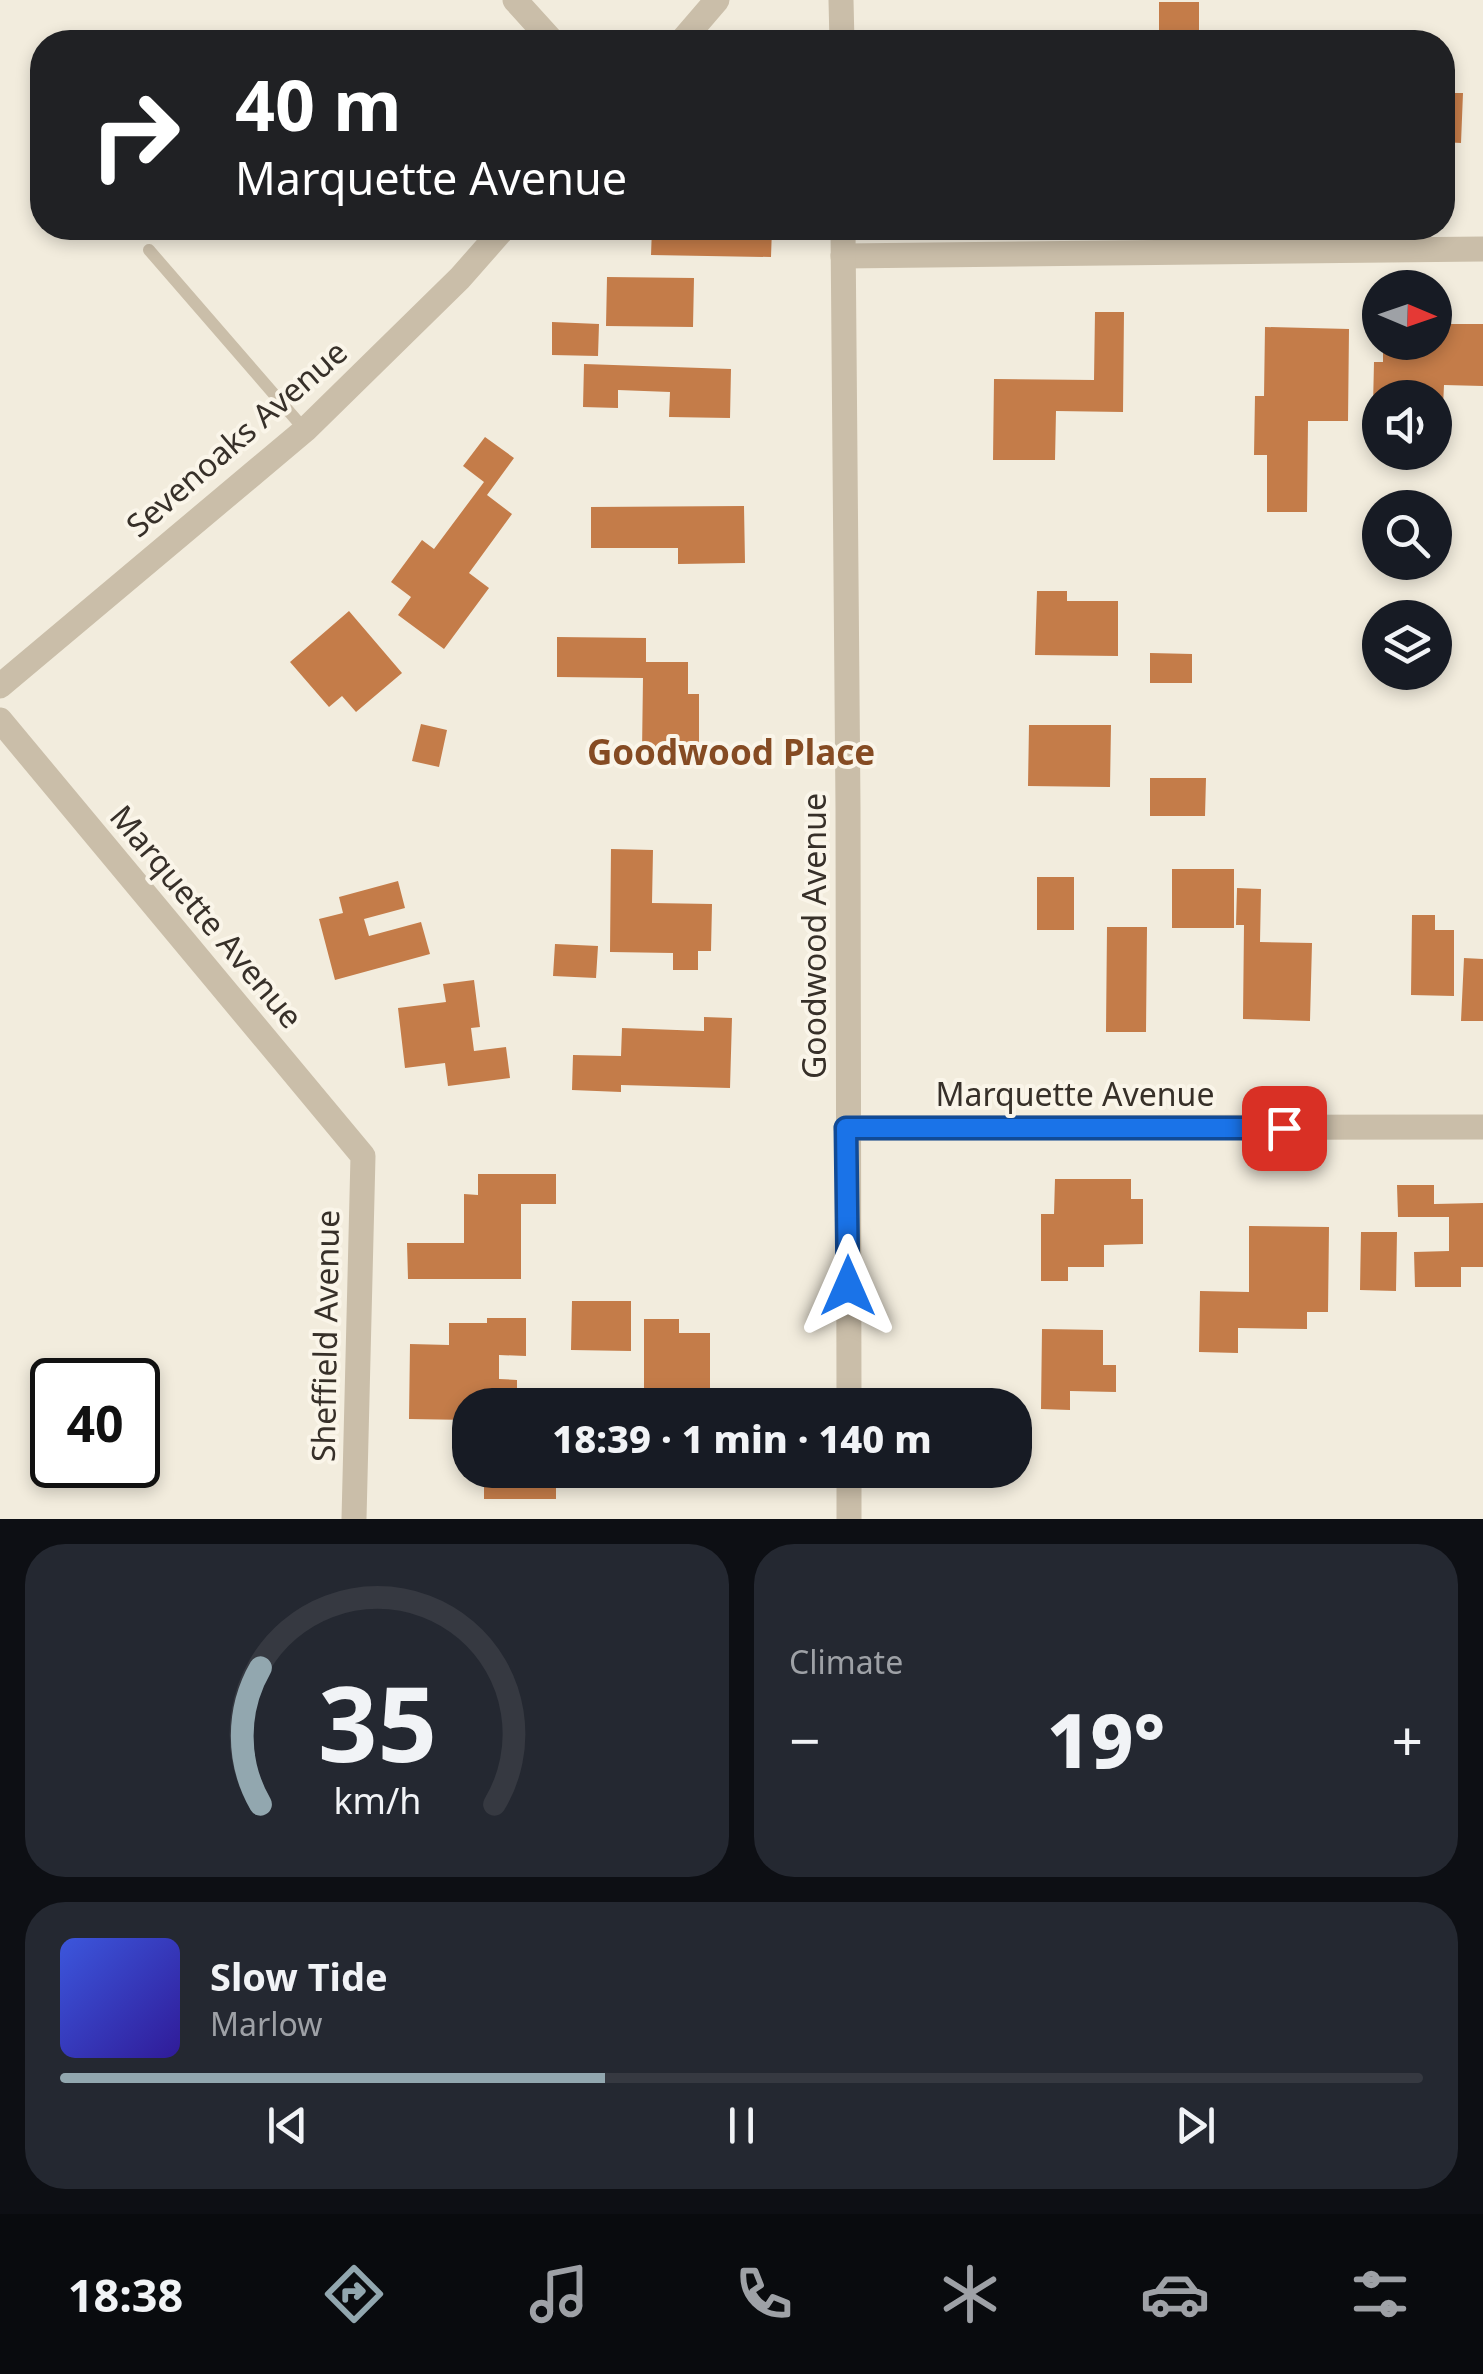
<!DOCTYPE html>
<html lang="en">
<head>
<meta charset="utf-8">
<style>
	body { margin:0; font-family:"Noto Sans",sans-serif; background:#242831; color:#f1f3f6; height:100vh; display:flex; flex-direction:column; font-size:38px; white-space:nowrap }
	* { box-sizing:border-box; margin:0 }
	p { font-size:32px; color:#9ea1a6 }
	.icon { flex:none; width:55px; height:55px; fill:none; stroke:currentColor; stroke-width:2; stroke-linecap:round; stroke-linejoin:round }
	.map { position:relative; height:1519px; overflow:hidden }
	.details { display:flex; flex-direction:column; gap:25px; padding:25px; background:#0d0f14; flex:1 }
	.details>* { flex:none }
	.hud { position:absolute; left:30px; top:30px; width:1425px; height:210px; border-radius:40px; box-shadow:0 5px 15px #0003; background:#202124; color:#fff; overflow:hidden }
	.needle { width:65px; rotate:92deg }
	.fabs { position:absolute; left:1362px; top:270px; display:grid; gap:20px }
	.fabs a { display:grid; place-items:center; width:90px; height:90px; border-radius:50%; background:#171b24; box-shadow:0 5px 15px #0003; font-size:50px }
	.speed { position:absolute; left:30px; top:1358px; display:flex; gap:20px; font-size:50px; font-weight:700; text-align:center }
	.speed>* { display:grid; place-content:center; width:130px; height:130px; border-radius:50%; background:#171b24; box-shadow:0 5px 15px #0003; line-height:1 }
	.speed .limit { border:5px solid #111; border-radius:15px; background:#fff; color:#111 }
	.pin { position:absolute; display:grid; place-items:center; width:85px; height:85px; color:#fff; margin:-42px; border-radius:20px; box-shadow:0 5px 15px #0006 }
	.me { position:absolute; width:110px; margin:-55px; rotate:0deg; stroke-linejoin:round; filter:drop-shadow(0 0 8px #0008) }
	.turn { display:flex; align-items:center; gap:35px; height:210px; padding:0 40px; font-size:45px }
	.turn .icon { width:130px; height:130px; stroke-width:2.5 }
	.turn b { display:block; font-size:70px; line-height:85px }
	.big { font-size:75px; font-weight:800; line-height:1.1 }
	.details .tile { flex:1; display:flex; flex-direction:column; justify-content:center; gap:15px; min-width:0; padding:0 35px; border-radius:40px; background:#242831 }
	.details .dial { align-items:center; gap:0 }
	.dial svg { height:260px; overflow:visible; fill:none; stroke:#363941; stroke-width:7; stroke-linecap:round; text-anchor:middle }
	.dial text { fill:#f1f3f6; stroke:none }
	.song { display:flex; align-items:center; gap:30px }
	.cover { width:120px; height:120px; border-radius:15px; background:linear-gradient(135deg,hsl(230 70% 55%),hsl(250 70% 35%)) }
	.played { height:10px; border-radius:5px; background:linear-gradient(90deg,#92a7af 40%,#363941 40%) }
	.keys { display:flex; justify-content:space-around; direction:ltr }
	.heat { display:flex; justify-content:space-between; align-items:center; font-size:55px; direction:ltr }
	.details .tiles { flex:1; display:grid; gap:25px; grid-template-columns:1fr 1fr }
	.tile:last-child { grid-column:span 2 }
	.trip { position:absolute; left:452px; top:1388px; width:580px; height:100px; border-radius:40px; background:#171b24; box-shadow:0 5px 15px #0003; font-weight:800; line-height:100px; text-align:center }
	.tab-bar { display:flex; height:160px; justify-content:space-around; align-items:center; background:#090b0e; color:#9ea1a6 }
	.tab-bar .icon { width:70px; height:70px }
	.tab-bar .selected { color:#92a7af }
	.tab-bar b { font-size:45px; color:#f1f3f6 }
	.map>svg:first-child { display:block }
	.building { fill:#c47c49 }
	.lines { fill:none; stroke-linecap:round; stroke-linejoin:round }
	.service { stroke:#cabea9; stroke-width:12 }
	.minor { stroke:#cabea9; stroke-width:25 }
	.tertiary { stroke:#cabea9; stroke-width:25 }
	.route-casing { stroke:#114b97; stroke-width:25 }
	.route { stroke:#1a73e8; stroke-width:18 }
	.labels { text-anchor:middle; stroke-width:8; stroke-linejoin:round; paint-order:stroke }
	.street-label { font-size:32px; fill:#373029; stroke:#faf5e9 }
	.neighbourhood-label { font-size:35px; font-weight:bold; fill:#854b23; stroke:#faf5e9 }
</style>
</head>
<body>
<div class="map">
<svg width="1483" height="1519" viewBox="0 0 1483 1519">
	<rect width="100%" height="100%" fill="#f2ecdd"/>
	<!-- building -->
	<path class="building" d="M1159 2H1199V42H1159Z
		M1395 36 1440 38V42H1394Z
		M1442 93H1463L1461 143 1442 142Z
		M652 228H772L771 257 651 255Z
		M607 277 694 278 693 327 606 326Z
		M1095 312H1124L1123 412 1056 411 1055 460H993L994 379 1094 380Z
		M552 322 599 324 598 356 552 355Z
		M1435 324H1483V386L1444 385 1443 407H1435V398H1380V406H1373L1374 362H1383V342H1435Z
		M1265 327 1349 329 1348 421H1308L1307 512H1267V455H1254L1255 396H1264Z
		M584 364 731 369 730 418 669 417 670 392 618 390V408L583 407Z
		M485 437 514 458 487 495 512 514 469 573 489 588 444 649 398 615 411 597 391 582 422 540 434 549 484 482 463 466Z
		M744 506 745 563 678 564V548H591V507Z
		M1037 591H1067V601H1118V656L1035 655Z
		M349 611 402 673 356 712 342 696 329 707 290 662Z
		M557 637 646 638V662H688V694H699V753L642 752 643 678 557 677Z
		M1150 653 1192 654V683H1150Z
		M421 724 447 730 439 767 412 761Z
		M1029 725H1111L1110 787 1028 786Z
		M1150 778H1206L1205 816H1150Z
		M611 849 653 850 652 903 712 904 711 951H698V970H673V953L610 952Z
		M1172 869H1234V928H1172Z
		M1037 877H1074V930H1037Z
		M398 881 405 908 364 919 369 936 421 922 430 954 335 980 319 919 343 913 339 897Z
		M1237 888 1261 889 1260 942 1312 943 1310 1021 1243 1019 1244 925H1236Z
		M1412 915H1435V930H1454V996L1411 995Z
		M1107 927H1147L1146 1032H1106Z
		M555 944 598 946 596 978 553 976Z
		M1464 958 1483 959V1021H1461Z
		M474 980 480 1027 471 1028 474 1051 506 1047 510 1078 448 1086 445 1063 405 1068 398 1008 446 1002 443 984Z
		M704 1017 732 1018 730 1088 621 1085V1092L572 1090 573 1055 621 1056 622 1028 704 1031Z
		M478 1174H556V1204H521V1279H408L407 1243H464V1194L478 1195Z
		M1055 1179H1131V1199H1143V1244L1104 1245V1267H1068V1281H1041V1214H1054Z
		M1397 1185H1434V1204L1483 1203V1267H1461V1287H1415L1414 1252 1449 1251V1217H1398Z
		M1249 1226 1329 1227 1328 1312H1307V1329L1238 1328V1353L1199 1352 1200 1291 1249 1292Z
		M1361 1232H1397L1396 1291 1360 1290Z
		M572 1301H631V1351L571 1350Z
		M487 1318H526V1356L499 1355V1379L517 1380V1405H470V1420L409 1419 410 1344 449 1345V1323H487Z
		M644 1319H679V1333H710V1405H677V1395L644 1394Z
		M1042 1329 1103 1330V1365H1116V1392L1070 1391V1410L1041 1409Z
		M549 1392H617L616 1405H549Z
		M484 1470H556V1499H484Z"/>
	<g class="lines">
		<!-- service -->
		<path class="service" d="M149 250 305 430"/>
		<!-- minor -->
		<path class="minor" d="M515 0 553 42
			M681 42 717 0
			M843 256 1483 249
			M0 686 305 430 460 278 504 228
			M0 720 363 1156 354 1519
			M846 1128 1483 1127"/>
		<!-- tertiary -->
		<path class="tertiary" d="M841 0 842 42
			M843 228 848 808 849 1405
			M849 1470V1519"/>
	</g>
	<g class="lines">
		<!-- route casing -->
		<g class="route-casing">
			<path id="route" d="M848 1286 846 1128H1284"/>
		</g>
		<!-- route -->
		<use href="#route" class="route"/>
	</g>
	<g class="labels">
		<!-- street labels -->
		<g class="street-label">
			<text transform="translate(237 439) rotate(-41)" y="11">Sevenoaks Avenue</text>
			<text transform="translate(206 917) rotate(50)" y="11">Marquette Avenue</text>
			<text transform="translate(815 936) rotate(-90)" y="11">Goodwood Avenue</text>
			<text x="1075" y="1106">Marquette Avenue</text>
			<text transform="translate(326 1336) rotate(-89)" y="11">Sheffield Avenue</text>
		</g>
		<!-- neighbourhood labels -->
		<g class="neighbourhood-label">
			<text x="731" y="765">Goodwood Place</text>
		</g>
	</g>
</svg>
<div class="fabs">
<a><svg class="needle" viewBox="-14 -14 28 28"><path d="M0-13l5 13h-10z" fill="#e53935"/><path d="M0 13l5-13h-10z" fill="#9ea1a6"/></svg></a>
<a><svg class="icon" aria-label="sound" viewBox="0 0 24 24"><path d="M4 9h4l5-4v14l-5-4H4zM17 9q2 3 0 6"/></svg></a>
<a><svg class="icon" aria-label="search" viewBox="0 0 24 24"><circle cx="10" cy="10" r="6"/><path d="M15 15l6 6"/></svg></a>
<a><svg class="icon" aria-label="layers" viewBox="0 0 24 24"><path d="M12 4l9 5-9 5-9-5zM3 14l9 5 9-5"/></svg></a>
</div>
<div class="speed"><div class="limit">40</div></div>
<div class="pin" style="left:1284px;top:1128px;background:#d93025"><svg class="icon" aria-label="arrive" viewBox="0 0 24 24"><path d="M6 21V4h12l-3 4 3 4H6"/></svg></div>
<svg class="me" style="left:848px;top:1286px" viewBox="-20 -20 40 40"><path d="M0-17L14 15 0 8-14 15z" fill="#1a73e8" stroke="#fff" stroke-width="4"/></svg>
<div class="trip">18:39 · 1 min · 140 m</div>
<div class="hud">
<div class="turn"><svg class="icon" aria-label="right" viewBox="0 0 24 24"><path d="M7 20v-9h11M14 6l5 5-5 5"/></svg><div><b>40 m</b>Marquette Avenue</div></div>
</div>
</div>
<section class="details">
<div class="tiles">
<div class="tile dial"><svg viewBox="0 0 100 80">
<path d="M14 69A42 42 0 1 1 86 69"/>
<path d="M14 69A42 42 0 0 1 14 27" stroke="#92a7af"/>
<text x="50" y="56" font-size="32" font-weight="700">35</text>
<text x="50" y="72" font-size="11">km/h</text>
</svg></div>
<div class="tile"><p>Climate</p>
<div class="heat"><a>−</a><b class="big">19°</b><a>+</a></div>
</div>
<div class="tile">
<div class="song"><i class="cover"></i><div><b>Slow Tide</b><p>Marlow</p></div></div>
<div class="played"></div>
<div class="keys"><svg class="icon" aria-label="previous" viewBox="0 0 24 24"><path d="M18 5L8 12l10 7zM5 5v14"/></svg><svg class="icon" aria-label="pause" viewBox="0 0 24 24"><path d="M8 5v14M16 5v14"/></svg><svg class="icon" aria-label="next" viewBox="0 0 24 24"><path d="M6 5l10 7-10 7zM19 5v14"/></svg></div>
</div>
</div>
</section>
<nav class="tab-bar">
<b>18:38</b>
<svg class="icon selected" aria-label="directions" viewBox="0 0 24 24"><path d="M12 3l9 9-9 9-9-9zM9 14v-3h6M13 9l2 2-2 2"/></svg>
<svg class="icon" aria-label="music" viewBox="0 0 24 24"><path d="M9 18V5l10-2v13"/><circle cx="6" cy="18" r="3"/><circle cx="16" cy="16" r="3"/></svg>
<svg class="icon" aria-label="phone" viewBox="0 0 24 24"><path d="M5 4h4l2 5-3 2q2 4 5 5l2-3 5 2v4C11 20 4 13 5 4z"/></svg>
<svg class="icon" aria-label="climate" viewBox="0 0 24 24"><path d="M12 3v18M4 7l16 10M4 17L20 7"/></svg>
<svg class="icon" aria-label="car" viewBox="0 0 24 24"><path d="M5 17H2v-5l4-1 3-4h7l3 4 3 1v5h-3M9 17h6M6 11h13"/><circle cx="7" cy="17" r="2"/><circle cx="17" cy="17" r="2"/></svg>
<svg class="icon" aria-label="filters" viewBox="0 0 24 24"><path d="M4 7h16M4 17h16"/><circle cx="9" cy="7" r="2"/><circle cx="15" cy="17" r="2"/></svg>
</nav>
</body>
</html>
